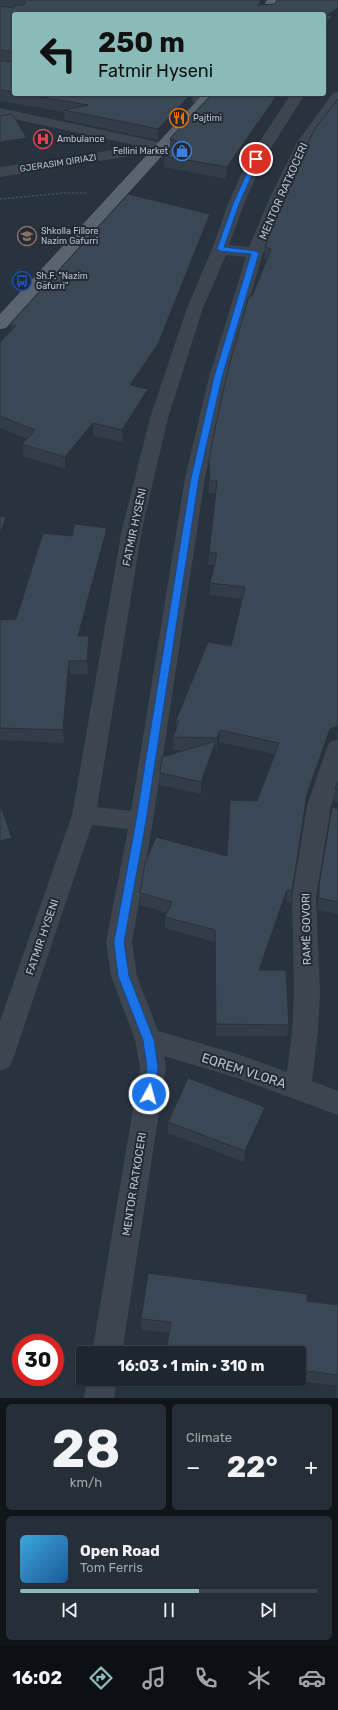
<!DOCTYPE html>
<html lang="en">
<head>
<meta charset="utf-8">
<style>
	body { margin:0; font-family:Rubik,sans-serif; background:#262e38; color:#f1f3f6; height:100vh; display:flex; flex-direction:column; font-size:15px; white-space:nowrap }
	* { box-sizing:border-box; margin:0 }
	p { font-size:13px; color:#a1a5ab }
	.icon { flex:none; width:22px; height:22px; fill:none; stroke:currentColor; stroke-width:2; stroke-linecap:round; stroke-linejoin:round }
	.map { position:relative; height:1398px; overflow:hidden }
	.panel { display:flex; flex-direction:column; gap:6px; padding:6px; background:#10151a; flex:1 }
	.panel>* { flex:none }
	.guide { position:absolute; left:12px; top:12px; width:314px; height:84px; border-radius:4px; box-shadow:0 1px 3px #0004,0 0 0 1px #3c434c; background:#8bbbb9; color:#111; overflow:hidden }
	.speed { position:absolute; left:12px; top:1334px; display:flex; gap:8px; font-size:20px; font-weight:700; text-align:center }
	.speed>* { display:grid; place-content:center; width:52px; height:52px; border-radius:50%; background:#1e2630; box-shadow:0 1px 3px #0004,0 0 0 1px #3c434c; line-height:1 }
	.speed .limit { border:6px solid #d22; background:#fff; color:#111 }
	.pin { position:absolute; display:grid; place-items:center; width:34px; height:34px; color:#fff; margin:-17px; border:2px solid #fff; border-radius:50%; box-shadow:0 1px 4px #0007 }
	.me { position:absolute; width:44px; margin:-22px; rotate:7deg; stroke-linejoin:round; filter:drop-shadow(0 0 3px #0008) }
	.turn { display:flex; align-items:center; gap:14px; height:84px; padding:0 20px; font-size:18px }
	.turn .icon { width:52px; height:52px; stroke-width:2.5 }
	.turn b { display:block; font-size:28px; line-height:34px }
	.big { font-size:30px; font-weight:700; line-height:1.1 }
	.panel .card { flex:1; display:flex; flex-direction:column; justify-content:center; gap:6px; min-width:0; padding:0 14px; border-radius:6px; background:#262e38 }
	.panel .dial { align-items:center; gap:0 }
	.dial b { font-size:52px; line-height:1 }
	.song { display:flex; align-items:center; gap:12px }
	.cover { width:48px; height:48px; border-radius:6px; background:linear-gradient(135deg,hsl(200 70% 55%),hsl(210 70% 35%)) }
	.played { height:4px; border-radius:2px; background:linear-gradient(90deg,#8bbbb9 60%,#3c434c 60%) }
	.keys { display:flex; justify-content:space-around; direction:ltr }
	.heat { display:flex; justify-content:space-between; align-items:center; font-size:22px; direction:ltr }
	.panel .tiles { flex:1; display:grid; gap:6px; grid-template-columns:1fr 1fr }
	.card:last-child { grid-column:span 2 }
	.trip { position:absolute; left:76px; top:1346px; width:230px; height:40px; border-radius:4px; background:#1e2630; box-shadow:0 1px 3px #0004,0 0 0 1px #3c434c; font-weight:700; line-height:40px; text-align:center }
	.tab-bar { display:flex; height:64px; justify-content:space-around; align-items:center; background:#0c0f13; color:#a1a5ab }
	.tab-bar .icon { width:28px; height:28px }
	.tab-bar .selected { color:#8bbbb9 }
	.tab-bar b { font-size:18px; color:#f1f3f6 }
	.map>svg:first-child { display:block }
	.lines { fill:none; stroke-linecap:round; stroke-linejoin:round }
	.path { stroke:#435859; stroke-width:1.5; stroke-dasharray:2 2; stroke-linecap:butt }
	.minor { fill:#3c4550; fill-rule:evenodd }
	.primary { fill:#5a6470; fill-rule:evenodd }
	.wall { fill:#323d49 }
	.shaded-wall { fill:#29323c }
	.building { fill:#3a4755; stroke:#29323c }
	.route { fill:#1a73e8; stroke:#114b97 }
	.labels { text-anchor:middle; stroke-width:4; stroke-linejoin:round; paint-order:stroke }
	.far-poi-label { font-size:9px; fill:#b9c0ca; stroke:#212a35; text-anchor:start }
	.far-street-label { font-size:9px; fill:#b9c0ca; stroke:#212a35 }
	.street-label { font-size:11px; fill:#b9c0ca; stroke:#212a35 }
	.near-street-label { font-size:13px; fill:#b9c0ca; stroke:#212a35 }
</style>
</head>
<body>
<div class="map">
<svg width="338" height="1398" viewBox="0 0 338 1398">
	<rect width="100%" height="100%" fill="#283340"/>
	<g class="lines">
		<!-- path -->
		<path class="path" d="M0 199 64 193H87"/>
		<!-- minor -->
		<path class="minor" d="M338 92V106L312 141 287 195 263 253 227 377 205 478 153 821 132 942 137 976 158 1031 237 1054 287 1072 292 1032 294 992 292 897 307 806 327 748 330 742 338 739V783L331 806 316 897 320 992 318 1032 312 1081 338 1091V1115L237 1078 164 1056 166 1067 122 1353H92L140 1067 135 1040 111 976 106 942 128 829 92 825 13 1059 9 1067 0 1071V1021L72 815 122 529 150 418 187 308 212 249 228 204 248 159 291 94H305L264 159 244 204 229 245 249 247 271 195 298 141 333 93ZM226 255 246 257 209 377 185 478 131 811 97 807 142 529 168 418 203 308Z
			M163 94H196L211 97 213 100 211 103 206 104 170 98 165 97Z
			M0 108 163 143 168 144 170 147 168 150 163 151 157 150 150 153 0 177V167L139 146 0 116Z
			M87 1379H117L114 1398H84Z"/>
		<!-- primary -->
		<path class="primary" d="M267 0H281L273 14H259Z
			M203 94H218L6 328 0 329V314Z"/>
	</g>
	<!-- wall -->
	<path class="wall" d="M0 0H265L263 5 275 4 277 0H338V18L332 21 331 26 324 36V14H14V94H193L192 103 158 140 65 120 64 112 0 101Z
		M212 94H285L226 179 164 167V156L170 150V139Z
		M338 99V738H337L329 741 306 806 291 903 286 902 262 970 289 1025 287 1036H216L215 942 165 928V917L167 913 140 905V893L227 856 257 801 275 754 219 742 217 750H215V754L201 794 160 785V773L187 750H173V737L176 729V720L231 646 242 599 210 595V583L214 565H208L209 553 216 493H209V460L252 296 267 260 264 259 265 247Z
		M210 214V225L158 356 137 387 148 389V401L123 442 93 436 65 469 23 456 22 444 27 439 0 428V342L11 331 10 324Z
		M107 528V541L82 636H89L90 649 88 674H70L64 743 0 740V620L16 619 72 536Z
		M338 781V803L334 801 335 789Z
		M338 809V914L318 910V897L319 885Z
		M265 1107 264 1118 244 1162 168 1133V1122Z
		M307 1301 338 1305V1398H336L337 1386 286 1379H299V1353L169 1333 142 1330 141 1319Z"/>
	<!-- shaded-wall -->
	<path class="shaded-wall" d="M261 0H265L259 14 258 5Z
		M338 8V18L332 21 331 26 324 36V26L327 15Z
		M191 94H193L192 103 158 140V129Z
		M278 94H285L226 179 227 167Z
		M27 138 28 153 0 158V142Z
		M210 214V225L158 356 130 397V385Z
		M148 389V401L123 442 122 430Z
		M93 423V436L65 469V457Z
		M6 517 8 530 0 553V536Z
		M107 528V541L79 649 78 636Z
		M89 636 90 649 88 674 87 661Z
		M69 661 70 674 64 743 63 730Z
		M338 726 337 738 329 741 306 806 291 903 292 891 307 794 330 729Z
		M220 730 219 742 217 750V738Z
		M216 741 215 754 201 794V782Z
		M12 838 13 850 0 854V841Z
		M287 890 286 902 258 982 259 970Z
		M265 1107 264 1118 244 1162 245 1151Z"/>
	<!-- building -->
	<path class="building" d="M23 0H261L258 5 275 4 277 0H338V8L327 15 332 16 324 26V14H14V52L0 50V6L14 8 15 5H24L26 3Z
		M0 61 14 62V92L0 90Z
		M23 94H191L158 129 64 110 88 105Z
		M212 94H278L227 167 164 156 177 141 170 139 171 137Z
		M338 99V726L330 729 307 794 292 891 287 890 259 970H286L289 1025 216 1024 215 930 165 917 172 902 140 893 145 863 156 837 227 856 230 800 257 801 279 743 220 730 217 738 173 737 179 721 176 720 208 642 231 646 245 587 210 583 217 553H209L217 481H210L209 460 212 442 229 365 249 296H252L271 249 265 247 289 184 314 130Z
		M12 114 27 138 0 142V116Z
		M128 194 210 214 158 344 130 385 148 389 122 430 93 423 65 457 22 444 35 430 0 416V342L16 326 10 324Z
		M0 516 6 517 0 536Z
		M75 524 107 528 78 636H89L87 661H69L63 730 0 728V620L16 619 43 533 72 536Z
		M216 741 201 782 160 773 162 757Z
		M338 781V790L335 789Z
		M0 804 12 838 0 841Z
		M332 807 338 809V902L319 898V885Z
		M188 1078 265 1107 245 1151 168 1122Z
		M148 1273 307 1294V1301L338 1305V1375L299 1370V1353H166L171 1322 141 1319Z"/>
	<!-- route -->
	<path class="route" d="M254 157 259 159 239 204 224 247 255 251 259 253 222 377 199 478 146 821 124 942 129 976 154 1040 158 1067 155 1094 153 1097 149 1099 145 1097 144 1094 147 1067 143 1040 118 976 114 942 136 821 191 478 214 377 251 254 220 251 217 249 233 204Z"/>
	<!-- icons -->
	<defs>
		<g id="restaurant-ring" transform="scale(1)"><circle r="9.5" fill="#212a35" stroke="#e8710a" stroke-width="1.5"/><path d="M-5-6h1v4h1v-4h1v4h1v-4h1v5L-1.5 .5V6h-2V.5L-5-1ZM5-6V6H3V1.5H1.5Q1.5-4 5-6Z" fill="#e8710a"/></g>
		<g id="hospital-ring" transform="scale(1)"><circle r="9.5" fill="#212a35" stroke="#e0444e" stroke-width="1.5"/><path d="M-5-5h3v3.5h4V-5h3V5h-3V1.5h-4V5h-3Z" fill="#e0444e"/></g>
		<g id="shop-ring" transform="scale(1)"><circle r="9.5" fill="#212a35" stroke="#3f7fe0" stroke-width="1.5"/><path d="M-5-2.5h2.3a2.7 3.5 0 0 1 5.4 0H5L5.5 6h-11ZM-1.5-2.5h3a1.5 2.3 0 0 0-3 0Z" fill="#3f7fe0"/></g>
		<g id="school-ring" transform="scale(1)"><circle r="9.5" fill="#212a35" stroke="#8d6e63" stroke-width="1.5"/><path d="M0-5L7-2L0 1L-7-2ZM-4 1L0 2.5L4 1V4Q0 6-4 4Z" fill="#8d6e63"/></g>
		<g id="bus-ring" transform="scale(1)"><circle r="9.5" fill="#212a35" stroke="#1a4fb4" stroke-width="1.5"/><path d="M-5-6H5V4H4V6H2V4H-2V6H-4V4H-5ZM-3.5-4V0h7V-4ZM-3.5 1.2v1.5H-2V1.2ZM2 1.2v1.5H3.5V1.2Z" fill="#1a4fb4"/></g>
	</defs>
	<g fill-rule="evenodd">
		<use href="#restaurant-ring" x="179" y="118"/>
		<use href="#hospital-ring" x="43" y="139"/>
		<use href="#shop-ring" x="182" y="151"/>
		<use href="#school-ring" x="27" y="236"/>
		<use href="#bus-ring" x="22" y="281"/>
	</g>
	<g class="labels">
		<!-- far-poi labels -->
		<g class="far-poi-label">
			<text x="193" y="121">Pajtimi</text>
			<text x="57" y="142">Ambulance</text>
			<text x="168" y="154" text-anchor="end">Fellini Market</text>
			<text x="41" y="234">Shkolla Fillore<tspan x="41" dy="10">Nazim Gafurri</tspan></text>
			<text x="36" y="279">Sh.F. "Nazim<tspan x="36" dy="10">Gafurri"</tspan></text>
		</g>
		<!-- far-street labels -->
		<g class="far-street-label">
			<text transform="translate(58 163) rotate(-9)" y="3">GJERASIM QIRIAZI</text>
		</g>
		<!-- street labels -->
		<g class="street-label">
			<text transform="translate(283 191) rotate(-66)" y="4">MENTOR RATKOCERI</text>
			<text transform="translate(134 527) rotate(-78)" y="4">FATMIR HYSENI</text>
			<text transform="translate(306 929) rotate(-91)" y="4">RAMË GOVORI</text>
			<text transform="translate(42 937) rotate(-71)" y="4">FATMIR HYSENI</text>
			<text transform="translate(134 1184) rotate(-81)" y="4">MENTOR RATKOCERI</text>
		</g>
		<!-- near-street labels -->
		<g class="near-street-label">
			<text transform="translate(244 1070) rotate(18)" y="5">EQREM VLORA</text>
		</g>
	</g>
</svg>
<div class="speed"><div class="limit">30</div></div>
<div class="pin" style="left:256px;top:159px;background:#d93025"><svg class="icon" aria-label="arrive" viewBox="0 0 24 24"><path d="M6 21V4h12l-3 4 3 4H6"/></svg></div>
<svg class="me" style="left:149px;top:1094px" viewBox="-20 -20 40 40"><circle r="17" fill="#1a73e8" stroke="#fff" stroke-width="3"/><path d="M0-11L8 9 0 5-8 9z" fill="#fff"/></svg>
<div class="trip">16:03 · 1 min · 310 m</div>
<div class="guide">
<div class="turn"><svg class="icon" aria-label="left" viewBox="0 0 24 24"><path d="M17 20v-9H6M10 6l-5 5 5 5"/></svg><div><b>250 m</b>Fatmir Hyseni</div></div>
</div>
</div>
<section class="panel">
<div class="tiles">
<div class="card dial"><b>28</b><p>km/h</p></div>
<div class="card"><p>Climate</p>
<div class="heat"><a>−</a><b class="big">22°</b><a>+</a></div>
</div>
<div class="card">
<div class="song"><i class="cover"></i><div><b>Open Road</b><p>Tom Ferris</p></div></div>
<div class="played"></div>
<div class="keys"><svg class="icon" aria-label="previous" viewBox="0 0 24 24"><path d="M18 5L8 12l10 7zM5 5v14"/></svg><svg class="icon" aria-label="pause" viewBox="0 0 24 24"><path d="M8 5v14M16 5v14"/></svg><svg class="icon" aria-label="next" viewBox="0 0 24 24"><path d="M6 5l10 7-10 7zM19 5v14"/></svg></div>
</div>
</div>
</section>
<nav class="tab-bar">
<b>16:02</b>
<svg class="icon selected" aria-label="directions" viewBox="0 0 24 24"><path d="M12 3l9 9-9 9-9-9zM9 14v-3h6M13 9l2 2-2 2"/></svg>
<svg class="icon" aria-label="music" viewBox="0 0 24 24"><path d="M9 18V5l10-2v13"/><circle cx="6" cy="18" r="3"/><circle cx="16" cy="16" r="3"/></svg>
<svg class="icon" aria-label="phone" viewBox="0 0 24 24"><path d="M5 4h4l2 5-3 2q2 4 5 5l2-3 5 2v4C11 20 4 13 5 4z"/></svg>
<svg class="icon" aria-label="climate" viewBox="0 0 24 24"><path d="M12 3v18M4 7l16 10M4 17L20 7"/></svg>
<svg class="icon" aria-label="car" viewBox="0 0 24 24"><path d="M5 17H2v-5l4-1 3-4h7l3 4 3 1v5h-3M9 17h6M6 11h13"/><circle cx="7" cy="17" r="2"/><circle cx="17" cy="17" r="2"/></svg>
</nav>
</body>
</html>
